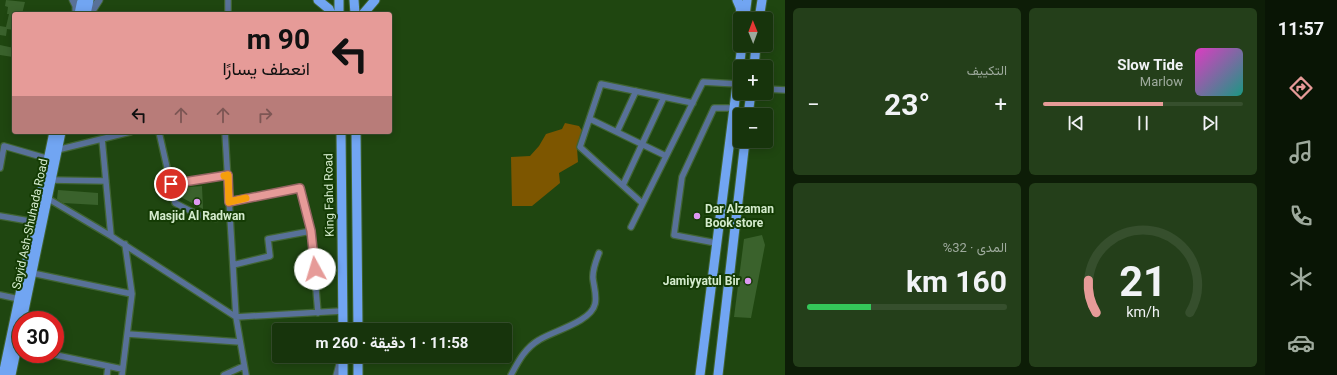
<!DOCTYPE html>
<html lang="ar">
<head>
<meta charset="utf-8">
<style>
	body { margin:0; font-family:Roboto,Vazirmatn,sans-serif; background:#243f1a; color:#f1f3f6; direction:rtl; height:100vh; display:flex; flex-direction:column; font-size:15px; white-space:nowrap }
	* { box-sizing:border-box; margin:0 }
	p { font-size:13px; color:#9eaa9d }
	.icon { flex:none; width:22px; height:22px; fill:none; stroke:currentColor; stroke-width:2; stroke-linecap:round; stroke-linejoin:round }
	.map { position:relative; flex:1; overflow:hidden; direction:ltr }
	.panel { display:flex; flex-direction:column; gap:8px; padding:8px; background:#0d1d07; width:480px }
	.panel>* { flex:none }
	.guide { position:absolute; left:12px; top:12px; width:380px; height:122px; border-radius:4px; box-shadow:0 2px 10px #0003,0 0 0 1px #364f2d; direction:rtl; background:#e69b98; color:#111; overflow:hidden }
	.needle { width:26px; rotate:359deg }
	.fabs { position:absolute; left:733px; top:12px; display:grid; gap:8px }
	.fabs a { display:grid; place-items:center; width:40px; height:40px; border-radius:4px; background:#17340c; box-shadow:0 2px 10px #0003,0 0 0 1px #364f2d; font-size:20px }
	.speed { position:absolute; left:12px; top:311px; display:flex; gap:8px; font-size:20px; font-weight:700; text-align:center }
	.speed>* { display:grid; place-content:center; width:52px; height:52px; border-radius:50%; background:#17340c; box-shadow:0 2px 10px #0003,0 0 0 1px #364f2d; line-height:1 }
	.speed .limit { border:6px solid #d22; background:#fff; color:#111 }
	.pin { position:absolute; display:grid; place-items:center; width:34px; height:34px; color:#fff; margin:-17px; border:2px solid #fff; border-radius:50%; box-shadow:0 1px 4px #0007 }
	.me { position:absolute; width:44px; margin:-22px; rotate:354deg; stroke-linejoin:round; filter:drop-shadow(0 0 3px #0008) }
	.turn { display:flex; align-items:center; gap:14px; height:84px; padding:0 16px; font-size:18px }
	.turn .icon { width:52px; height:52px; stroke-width:2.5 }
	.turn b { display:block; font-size:28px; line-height:34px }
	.lanes { display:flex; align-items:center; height:38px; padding:0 16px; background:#0003; justify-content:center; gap:20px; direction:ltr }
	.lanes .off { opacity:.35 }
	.big { font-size:30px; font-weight:700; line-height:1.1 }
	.panel .widget { flex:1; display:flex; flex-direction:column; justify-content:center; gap:6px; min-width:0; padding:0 14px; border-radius:6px; background:#243f1a }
	.panel .dial { align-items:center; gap:0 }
	.dial svg { height:104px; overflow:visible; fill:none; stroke:#364f2d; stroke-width:7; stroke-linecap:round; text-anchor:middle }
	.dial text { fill:#f1f3f6; stroke:none }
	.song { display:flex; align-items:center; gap:12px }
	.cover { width:48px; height:48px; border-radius:6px; background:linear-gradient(135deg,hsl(310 70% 55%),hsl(170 70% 35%)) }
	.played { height:4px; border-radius:2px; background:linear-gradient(90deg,#e69b98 60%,#364f2d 60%) }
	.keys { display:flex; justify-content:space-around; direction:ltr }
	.heat { display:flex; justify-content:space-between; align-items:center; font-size:22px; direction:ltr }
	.charge { height:6px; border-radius:3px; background:linear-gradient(90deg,#34c759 32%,#364f2d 0) }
	.panel .tiles { flex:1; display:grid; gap:8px; grid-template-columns:repeat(2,1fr) }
	.trip { position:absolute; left:272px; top:323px; width:240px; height:40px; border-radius:4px; background:#17340c; box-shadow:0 2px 10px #0003,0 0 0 1px #364f2d; font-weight:700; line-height:40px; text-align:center; direction:rtl }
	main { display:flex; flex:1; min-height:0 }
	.tab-bar { display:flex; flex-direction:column; width:72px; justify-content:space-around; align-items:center; background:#091505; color:#9eaa9d }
	.tab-bar .icon { width:28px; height:28px }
	.tab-bar .active { color:#e69b98 }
	.tab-bar b { font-size:18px; color:#f1f3f6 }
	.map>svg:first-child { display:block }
	.green { fill:#7d5600 }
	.building { fill:#3a622c }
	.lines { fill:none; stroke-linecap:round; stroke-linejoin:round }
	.minor-casing { stroke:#406432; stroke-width:8 }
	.tertiary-casing { stroke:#406432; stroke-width:9 }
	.primary-casing { stroke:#406432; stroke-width:11 }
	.minor { stroke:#587198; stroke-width:5.5 }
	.tertiary { stroke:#587198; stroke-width:7 }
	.primary { stroke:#71a5f2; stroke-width:9 }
	.route-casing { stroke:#966563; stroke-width:10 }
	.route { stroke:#e69b98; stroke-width:7 }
	.slow { stroke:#f59e0b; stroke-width:7 }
	.poi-dot { fill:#de98f2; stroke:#143b04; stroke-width:1.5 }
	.labels { text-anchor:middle; stroke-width:4; stroke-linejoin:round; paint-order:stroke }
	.street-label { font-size:12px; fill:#d4ebcd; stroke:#143b04 }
	.poi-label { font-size:12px; font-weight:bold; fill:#d4ebcd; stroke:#143b04; text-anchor:start }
</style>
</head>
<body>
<main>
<nav class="tab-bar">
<b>11:57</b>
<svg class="icon active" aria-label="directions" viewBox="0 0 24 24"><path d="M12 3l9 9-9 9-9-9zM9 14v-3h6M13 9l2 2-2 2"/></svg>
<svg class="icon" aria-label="music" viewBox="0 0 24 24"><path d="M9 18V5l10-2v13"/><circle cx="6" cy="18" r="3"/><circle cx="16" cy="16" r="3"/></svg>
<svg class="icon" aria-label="phone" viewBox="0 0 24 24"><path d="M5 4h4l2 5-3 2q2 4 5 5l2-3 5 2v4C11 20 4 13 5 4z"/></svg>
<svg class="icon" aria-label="climate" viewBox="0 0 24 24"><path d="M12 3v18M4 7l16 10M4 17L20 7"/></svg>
<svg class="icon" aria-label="car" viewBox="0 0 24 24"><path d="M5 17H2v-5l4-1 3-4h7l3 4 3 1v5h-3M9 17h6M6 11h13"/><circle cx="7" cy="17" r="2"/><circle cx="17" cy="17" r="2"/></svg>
</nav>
<section class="panel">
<div class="tiles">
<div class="widget">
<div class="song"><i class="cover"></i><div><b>Slow Tide</b><p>Marlow</p></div></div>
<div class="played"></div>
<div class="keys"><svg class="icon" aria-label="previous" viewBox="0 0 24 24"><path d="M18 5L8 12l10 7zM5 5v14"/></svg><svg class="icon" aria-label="pause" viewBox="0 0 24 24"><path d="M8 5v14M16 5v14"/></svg><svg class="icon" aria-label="next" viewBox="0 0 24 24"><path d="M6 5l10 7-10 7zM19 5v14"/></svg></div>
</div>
<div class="widget"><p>التكييف</p>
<div class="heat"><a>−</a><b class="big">23°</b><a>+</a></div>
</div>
<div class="widget dial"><svg viewBox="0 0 100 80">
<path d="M14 69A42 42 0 1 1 86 69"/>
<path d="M14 69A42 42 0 0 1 8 44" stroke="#e69b98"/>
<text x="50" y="56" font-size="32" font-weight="700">21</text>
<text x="50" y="72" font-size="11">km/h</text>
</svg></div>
<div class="widget"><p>المدى · 32%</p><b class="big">160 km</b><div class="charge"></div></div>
</div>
</section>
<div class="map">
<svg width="785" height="375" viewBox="0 0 785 375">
	<rect width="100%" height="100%" fill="#1f4610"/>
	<!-- green -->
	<path class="green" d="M565 123 579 126 583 132 577 148 578 162 559 173 560 183 532 206H512L511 157 530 156 539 146 546 134 562 129Z"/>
	<!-- building -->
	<path class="building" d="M6 0 25 2 22 14H14V30L7 29 6 36 0 35V26L6 27 9 14H7L8 7 5 6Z
		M0 45 14 48 13 57 0 55Z
		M202 186 203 209 179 196 176 188Z
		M58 190 98 193V205L63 203 57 199Z
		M762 235 765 245 751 318 734 317 744 239Z"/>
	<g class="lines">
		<!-- minor casing -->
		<g class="minor-casing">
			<path id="minor" d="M228 14V0
				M766 89 785 90
				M590 119 666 156
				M159 132 175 203C193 212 210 224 230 215
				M617 132 636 91
				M102 139 111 236 236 317 225 132
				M57 150 130 132
				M0 168 4 146 49 159
				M51 180 106 181
				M171 184 228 175
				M623 185 664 97
				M47 198 111 236
				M229 201 300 188 311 231 318 313
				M642 203 580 147 601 84 693 103
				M0 216 35 222
				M631 227 703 82 738 84
				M716 243 674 235 682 177 714 108H735
				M233 265 270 256 268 239 311 231
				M32 273 132 294
				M0 295 19 299
				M128 334 240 342
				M51 354 122 369
				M107 375 108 366
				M122 375 132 294 125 244
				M224 375 244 366
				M246 375 236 317 342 311
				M511 375C518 362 525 348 539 340 553 331 591 322 595 304 597 296 594 287 593 279 592 270 596 261 599 253"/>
		</g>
		<!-- tertiary casing -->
		<g class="tertiary-casing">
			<path id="tertiary" d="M73 0 76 6V14
				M90 14 99 0
				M337 375 341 360"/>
		</g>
		<!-- primary casing -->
		<g class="primary-casing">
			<path id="primary" d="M318 0 329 9 331 14
				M339 0V14
				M354 0 355 14
				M737 0 740 7 742 19
				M79 14 82 0
				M86 14 89 0
				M363 14 375 0
				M745 16 747 0
				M759 19 762 0
				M754 67 756 45
				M748 115 751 93
				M341 132 343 330
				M356 132 358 330
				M22 320 61 132
				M343 356V375
				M358 356V375
				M3 375 54 132
				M11 375 21 327
				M700 375 742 45
				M718 375 745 141"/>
		</g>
		<!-- minor -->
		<use href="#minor" class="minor"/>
		<!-- tertiary -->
		<use href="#tertiary" class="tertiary"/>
		<!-- primary -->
		<use href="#primary" class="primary"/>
	</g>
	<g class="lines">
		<!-- route casing -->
		<g class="route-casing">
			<path id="route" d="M171 184 228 175 229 202 300 188 311 231 315 269"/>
		</g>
		<!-- route -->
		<use href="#route" class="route"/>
		<!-- slow -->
		<path class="slow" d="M224 176 228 175 229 202 246 198"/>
	</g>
	<!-- markers -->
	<g class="poi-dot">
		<circle cx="197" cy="202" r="4"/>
		<circle cx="697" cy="216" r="4"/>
		<circle cx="748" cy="281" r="4"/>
	</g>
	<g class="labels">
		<!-- street labels -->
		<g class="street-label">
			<text transform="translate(329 195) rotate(-91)" y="4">King Fahd Road</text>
			<text transform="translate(30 224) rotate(-78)" y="4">Sayid Ash-Shuhada Road</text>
		</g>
		<!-- poi labels -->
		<g class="poi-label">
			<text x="705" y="213">Dar Alzaman<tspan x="705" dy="14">Book store</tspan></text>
			<text x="197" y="220" text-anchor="middle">Masjid Al Radwan</text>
			<text x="740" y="285" text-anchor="end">Jamiyyatul Bir</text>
		</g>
	</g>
</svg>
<div class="fabs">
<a><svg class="needle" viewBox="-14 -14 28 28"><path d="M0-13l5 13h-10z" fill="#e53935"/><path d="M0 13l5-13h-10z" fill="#9eaa9d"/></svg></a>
<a>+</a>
<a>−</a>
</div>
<div class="speed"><div class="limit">30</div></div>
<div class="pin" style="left:171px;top:184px;background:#d93025"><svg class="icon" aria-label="arrive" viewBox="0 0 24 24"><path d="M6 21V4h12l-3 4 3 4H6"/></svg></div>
<svg class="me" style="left:315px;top:269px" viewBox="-20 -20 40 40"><circle r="19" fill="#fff"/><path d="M0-13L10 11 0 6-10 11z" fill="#e69b98"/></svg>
<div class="trip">11:58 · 1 دقيقة · 260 m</div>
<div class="guide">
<div class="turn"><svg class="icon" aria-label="left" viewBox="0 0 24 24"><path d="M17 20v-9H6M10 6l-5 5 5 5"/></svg><div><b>90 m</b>انعطف يسارًا</div></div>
<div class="lanes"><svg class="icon" aria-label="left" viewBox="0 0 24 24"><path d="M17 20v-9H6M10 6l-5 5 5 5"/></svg><svg class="icon off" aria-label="ahead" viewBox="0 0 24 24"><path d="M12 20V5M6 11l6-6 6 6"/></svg><svg class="icon off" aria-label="ahead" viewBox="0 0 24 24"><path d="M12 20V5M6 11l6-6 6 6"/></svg><svg class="icon off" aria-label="right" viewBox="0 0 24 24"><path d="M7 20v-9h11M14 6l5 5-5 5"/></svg></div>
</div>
</div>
</main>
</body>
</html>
